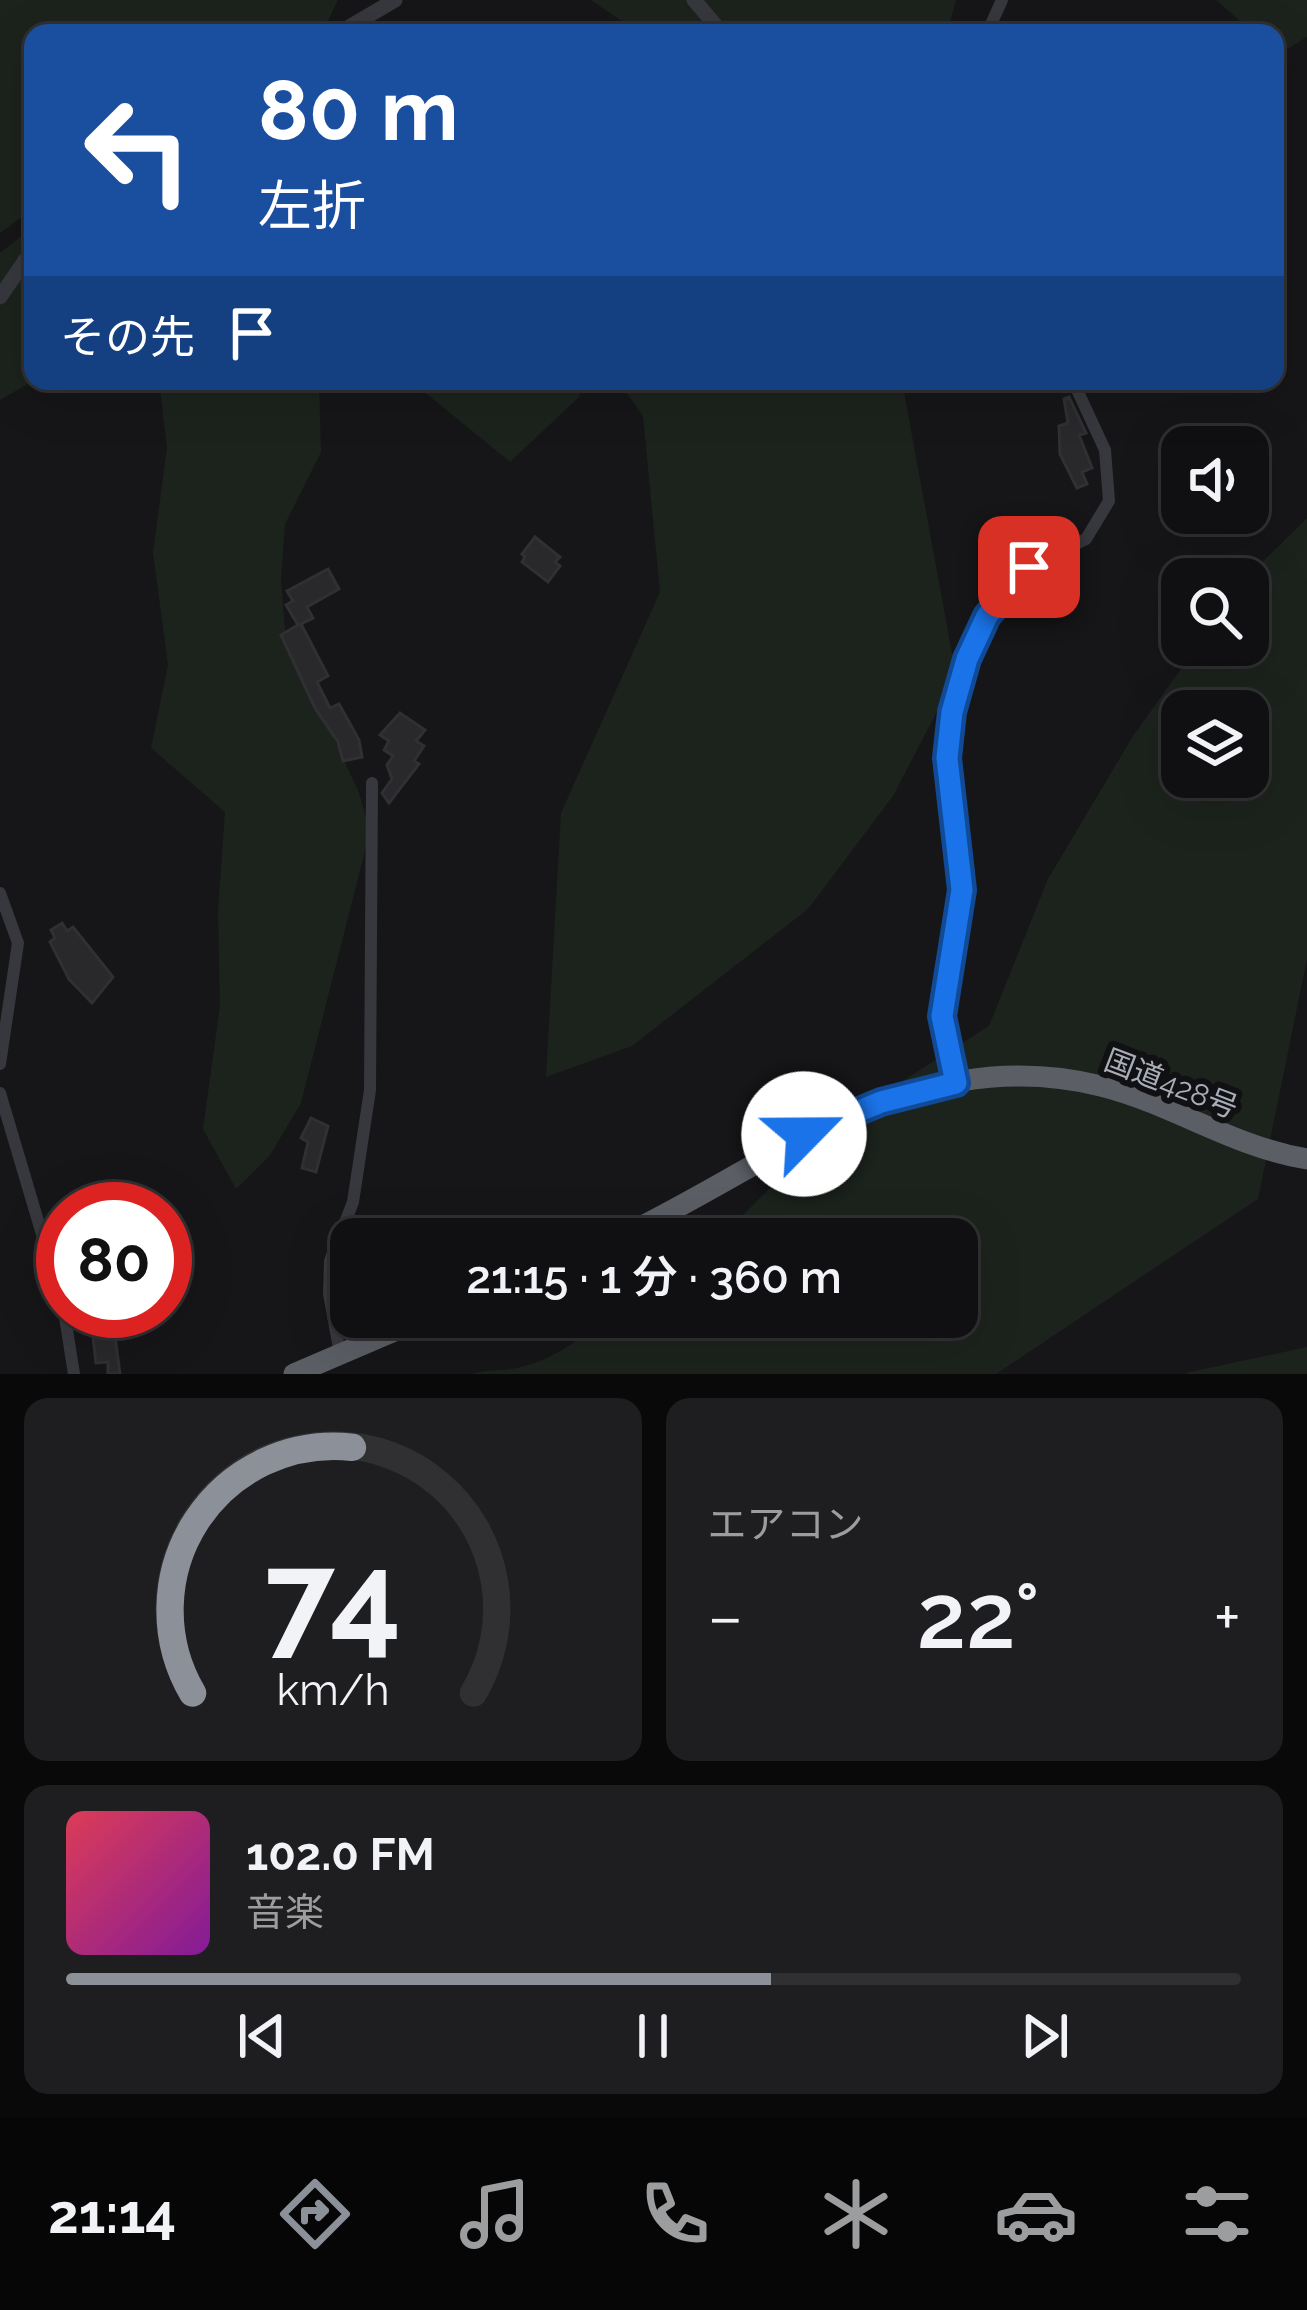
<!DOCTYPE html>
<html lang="ja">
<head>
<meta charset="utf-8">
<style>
	body { margin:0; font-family:Raleway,"Noto Sans JP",sans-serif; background:#1e1e20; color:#f1f3f6; height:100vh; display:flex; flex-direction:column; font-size:45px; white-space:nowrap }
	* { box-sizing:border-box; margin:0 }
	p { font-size:39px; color:#9c9d9f }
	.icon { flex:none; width:66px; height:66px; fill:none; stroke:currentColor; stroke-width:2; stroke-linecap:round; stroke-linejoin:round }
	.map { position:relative; height:1374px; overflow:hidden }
	.side { display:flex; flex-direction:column; gap:24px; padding:24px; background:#09090a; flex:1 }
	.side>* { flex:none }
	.banner { position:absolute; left:24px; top:24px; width:1260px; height:366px; border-radius:24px; box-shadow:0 12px 48px #0002,0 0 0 3px #303032; background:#1a4fa0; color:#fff; overflow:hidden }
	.controls { position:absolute; left:1161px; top:426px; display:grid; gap:24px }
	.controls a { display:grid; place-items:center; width:108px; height:108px; border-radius:24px; background:#101012; box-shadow:0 12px 48px #0002,0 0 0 3px #303032; font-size:60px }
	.speed { position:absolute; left:36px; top:1182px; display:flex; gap:24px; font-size:60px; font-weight:700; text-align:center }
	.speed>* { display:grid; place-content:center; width:156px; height:156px; border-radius:50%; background:#101012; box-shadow:0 12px 48px #0002,0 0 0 3px #303032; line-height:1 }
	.speed .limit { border:18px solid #d22; background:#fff; color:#111 }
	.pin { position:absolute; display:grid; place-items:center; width:102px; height:102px; color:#fff; margin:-51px; border-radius:24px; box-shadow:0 6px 18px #0006 }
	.me { position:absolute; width:132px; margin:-66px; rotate:67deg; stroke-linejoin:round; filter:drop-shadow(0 0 9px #0008) }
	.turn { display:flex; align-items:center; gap:42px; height:252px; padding:0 36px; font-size:54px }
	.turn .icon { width:156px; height:156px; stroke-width:2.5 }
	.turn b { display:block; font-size:84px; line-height:102px }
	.then { display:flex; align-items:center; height:114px; padding:0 36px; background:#0003; gap:24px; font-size:45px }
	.big { font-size:90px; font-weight:600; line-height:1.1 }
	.side .tile { flex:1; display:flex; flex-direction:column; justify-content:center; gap:18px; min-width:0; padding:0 42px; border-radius:24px; background:#1e1e20 }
	.side .dial { align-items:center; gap:0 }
	.dial svg { height:312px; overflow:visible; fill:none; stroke:#303032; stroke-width:7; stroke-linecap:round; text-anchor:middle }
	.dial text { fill:#f1f3f6; stroke:none }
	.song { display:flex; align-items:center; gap:36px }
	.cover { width:144px; height:144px; border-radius:18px; background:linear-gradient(135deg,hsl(350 70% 55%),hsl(290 70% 35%)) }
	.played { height:12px; border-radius:6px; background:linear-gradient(90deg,#8c9099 60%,#303032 60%) }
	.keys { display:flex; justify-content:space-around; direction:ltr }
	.heat { display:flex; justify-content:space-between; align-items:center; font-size:66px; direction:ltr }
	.side .tiles { flex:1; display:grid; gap:24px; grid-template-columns:1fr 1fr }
	.tile:last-child { grid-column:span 2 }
	.trip { position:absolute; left:330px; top:1218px; width:648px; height:120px; border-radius:24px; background:#101012; box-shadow:0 12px 48px #0002,0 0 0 3px #303032; font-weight:600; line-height:120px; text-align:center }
	.tab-bar { display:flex; height:192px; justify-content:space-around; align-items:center; background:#060607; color:#9c9d9f }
	.tab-bar .icon { width:84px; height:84px }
	.tab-bar .current { color:#8c9099 }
	.tab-bar b { font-size:54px; color:#f1f3f6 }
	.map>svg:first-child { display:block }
	.green { fill:#1c231d; fill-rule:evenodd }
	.building { fill:#29292c; stroke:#303034; stroke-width:3 }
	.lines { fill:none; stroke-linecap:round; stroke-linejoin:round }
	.minor { stroke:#37383d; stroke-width:12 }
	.tertiary { stroke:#37383d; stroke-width:15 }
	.trunk { stroke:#5b5e65; stroke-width:21 }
	.route-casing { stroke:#114b97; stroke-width:30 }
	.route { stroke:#1a73e8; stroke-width:21 }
	.labels { text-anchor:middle; stroke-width:12; stroke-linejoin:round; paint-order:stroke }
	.street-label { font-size:30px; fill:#a8adb8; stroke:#111113 }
</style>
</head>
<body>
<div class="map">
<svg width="1307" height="1374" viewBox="0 0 1307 1374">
	<rect width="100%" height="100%" fill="#161618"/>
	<!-- green -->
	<path class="green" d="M0 0H338L322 33H33V209L0 233Z
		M591 0H956L947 33H639Z
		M1216 0H1307V37L1279 54 1275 33H1254Z
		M33 227V381L0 400V253Z
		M159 381H319L321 452 285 524 281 580 285 630 359 793 370 831 301 1103 270 1155 236 1189 203 1129 220 1006 218 911 225 812 151 748 168 665 153 553 167 448Z
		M411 381H582L579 397 510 462Z
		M618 381H902L956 675 893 796 808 909 632 1046 546 1077 561 813 660 592 643 416Z
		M1307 518V959L1258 1199 996 1374H473C490 1368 505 1372 521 1367 554 1359 581 1339 605 1317H957V1239H719L799 1159 871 1101 989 1026 1048 879 1133 736 1198 645H1248L1245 579ZM1182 711H1248V777H1182Z
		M1307 1347V1374H1185L1190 1372Z"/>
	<!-- building -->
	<path class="building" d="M1069 397 1086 433 1079 435 1092 468 1082 472 1087 484 1077 488 1060 454 1059 426 1068 423 1064 399Z
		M535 537 560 557 555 562 560 566 548 582 522 562 525 557 522 554Z
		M328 569 339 589 307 607 313 618 301 624 328 676 317 682 330 708 339 704 359 740 362 757 343 761 338 742 315 708 281 635 298 625 286 605 293 601 287 591Z
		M400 713 425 730 416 741 424 746 414 761 419 764 389 803 382 793 392 779 387 765 393 756 384 750 389 741 380 735Z
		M62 923 67 931 73 927 113 977 92 1003 69 979 50 942 55 938 51 930Z
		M311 1118 328 1126 316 1172 302 1168 308 1142 301 1138Z
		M90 1311H137V1318L113 1321 120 1374H108V1362L96 1363Z"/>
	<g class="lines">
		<!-- minor -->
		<path class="minor" d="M987 33 1002 0
			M0 893 18 943 0 1064
			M956 1083 942 1016 961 890 947 758 952 712 967 659 987 617 1029 567 1086 539 1109 501 1105 450 1073 381
			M0 1093 63 1305
			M64 1311 74 1374
			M340 1354 329 1294 330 1261 353 1202 370 1090 372 783"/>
		<!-- tertiary -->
		<path class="tertiary" d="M694 0 722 33
			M339 33 395 0
			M0 297 33 249"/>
		<!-- trunk -->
		<path class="trunk" d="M616 1239C773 1165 913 1039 1101 1086 1173 1104 1231 1146 1307 1159
			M294 1374 427 1317"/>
	</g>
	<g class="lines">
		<!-- route casing -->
		<g class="route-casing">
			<path id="route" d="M804 1134 881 1102 956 1083 942 1016 962 890 947 758 952 712 967 659 987 616 1029 567"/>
		</g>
		<!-- route -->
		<use href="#route" class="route"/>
	</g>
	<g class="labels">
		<!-- street labels -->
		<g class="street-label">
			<text transform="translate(1171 1084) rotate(21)" y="10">国道428号</text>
		</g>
	</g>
</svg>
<div class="controls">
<a><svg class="icon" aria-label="sound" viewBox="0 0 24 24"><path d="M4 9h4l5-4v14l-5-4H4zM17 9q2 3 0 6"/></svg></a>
<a><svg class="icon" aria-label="search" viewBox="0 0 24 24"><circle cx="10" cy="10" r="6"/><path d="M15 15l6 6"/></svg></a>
<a><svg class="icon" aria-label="layers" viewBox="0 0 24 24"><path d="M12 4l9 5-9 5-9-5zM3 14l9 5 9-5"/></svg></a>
</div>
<div class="speed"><div class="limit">80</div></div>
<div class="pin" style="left:1029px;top:567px;background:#d93025"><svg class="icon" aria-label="arrive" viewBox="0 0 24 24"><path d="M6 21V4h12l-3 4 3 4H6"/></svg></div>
<svg class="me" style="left:804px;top:1134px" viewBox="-20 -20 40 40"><circle r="19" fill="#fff"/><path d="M0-13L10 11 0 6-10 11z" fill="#1a73e8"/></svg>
<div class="trip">21:15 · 1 分 · 360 m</div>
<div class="banner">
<div class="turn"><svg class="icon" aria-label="left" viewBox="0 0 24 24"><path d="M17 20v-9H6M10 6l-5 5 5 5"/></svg><div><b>80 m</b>左折</div></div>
<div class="then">その先<svg class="icon" aria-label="arrive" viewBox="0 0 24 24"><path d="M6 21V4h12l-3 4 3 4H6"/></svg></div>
</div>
</div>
<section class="side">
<div class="tiles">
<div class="tile dial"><svg viewBox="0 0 100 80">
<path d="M14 69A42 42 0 1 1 86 69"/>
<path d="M14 69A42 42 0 0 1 55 6" stroke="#8c9099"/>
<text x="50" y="56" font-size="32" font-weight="700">74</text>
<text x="50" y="72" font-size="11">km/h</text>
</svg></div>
<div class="tile"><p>エアコン</p>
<div class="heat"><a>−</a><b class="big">22°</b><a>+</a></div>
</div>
<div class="tile">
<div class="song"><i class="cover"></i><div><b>102.0 FM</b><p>音楽</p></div></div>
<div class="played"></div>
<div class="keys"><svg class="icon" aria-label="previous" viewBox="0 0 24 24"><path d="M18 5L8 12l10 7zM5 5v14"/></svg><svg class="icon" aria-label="pause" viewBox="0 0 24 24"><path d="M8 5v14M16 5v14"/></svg><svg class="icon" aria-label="next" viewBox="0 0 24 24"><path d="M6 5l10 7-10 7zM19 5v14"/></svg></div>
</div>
</div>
</section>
<nav class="tab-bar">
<b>21:14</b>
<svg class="icon current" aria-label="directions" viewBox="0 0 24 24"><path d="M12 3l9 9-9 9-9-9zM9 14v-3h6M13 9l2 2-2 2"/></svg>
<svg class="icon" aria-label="music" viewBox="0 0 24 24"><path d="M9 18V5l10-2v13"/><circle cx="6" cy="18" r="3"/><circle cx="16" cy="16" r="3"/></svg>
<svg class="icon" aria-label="phone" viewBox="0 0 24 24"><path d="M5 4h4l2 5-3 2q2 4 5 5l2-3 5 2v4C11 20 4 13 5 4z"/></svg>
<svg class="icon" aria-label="climate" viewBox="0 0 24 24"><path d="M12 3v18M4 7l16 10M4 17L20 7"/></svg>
<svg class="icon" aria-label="car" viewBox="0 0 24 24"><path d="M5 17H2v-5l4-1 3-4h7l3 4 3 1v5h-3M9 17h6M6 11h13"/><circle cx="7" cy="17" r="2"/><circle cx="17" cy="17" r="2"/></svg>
<svg class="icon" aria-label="filters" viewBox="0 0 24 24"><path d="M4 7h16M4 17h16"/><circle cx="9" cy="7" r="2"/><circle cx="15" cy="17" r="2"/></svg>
</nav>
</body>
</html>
